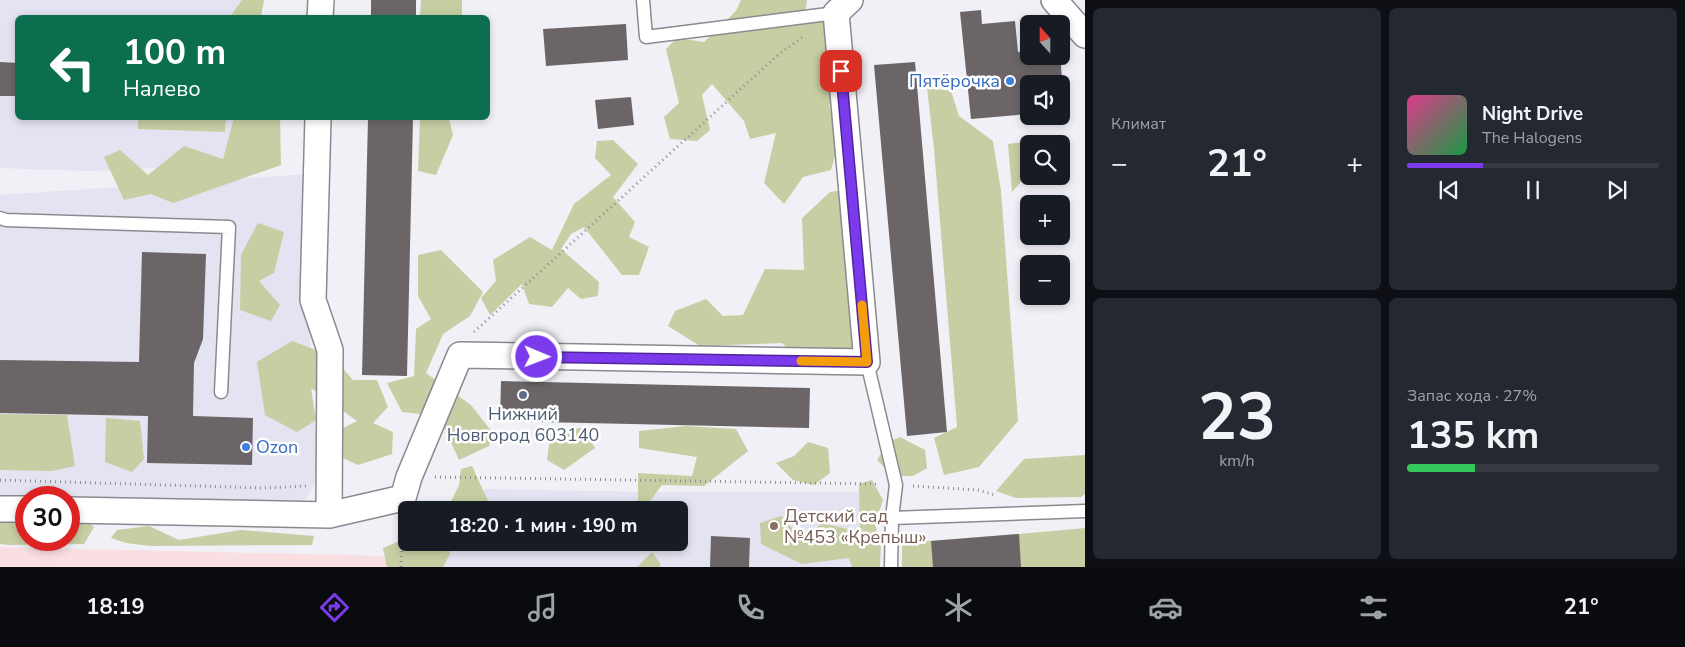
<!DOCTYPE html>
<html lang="ru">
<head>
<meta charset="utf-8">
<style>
	body { margin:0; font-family:"Nunito Sans",sans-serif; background:#242831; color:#f1f3f6; height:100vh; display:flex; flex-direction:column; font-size:19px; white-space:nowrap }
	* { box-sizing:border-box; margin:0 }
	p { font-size:16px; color:#9ea1a6 }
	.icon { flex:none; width:28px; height:28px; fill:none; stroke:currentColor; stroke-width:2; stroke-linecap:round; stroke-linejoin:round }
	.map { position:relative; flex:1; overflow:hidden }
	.side { display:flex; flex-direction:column; gap:8px; padding:8px; background:#0d0f14; width:600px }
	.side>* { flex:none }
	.hud { position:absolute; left:15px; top:15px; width:475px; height:105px; border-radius:8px; box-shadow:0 2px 8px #0003; background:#0b6e4f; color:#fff; overflow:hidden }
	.needle { width:32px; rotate:339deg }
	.buttons { position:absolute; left:1020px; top:15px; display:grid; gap:10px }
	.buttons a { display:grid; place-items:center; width:50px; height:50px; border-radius:8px; background:#171b24; box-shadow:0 2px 8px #0003; font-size:25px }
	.speed { position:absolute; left:15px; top:486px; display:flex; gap:10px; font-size:25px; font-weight:700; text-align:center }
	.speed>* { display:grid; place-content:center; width:65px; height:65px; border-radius:50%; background:#171b24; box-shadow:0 2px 8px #0003; line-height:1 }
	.speed .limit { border:8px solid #d22; background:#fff; color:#111 }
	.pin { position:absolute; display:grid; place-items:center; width:42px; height:42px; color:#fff; margin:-21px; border-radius:10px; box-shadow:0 2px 8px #0006 }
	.me { position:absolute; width:55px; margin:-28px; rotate:91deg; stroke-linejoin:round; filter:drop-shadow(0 0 4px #0008) }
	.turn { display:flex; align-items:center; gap:18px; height:105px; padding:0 25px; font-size:22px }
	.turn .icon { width:65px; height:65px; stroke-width:2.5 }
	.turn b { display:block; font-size:35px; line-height:42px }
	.big { font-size:38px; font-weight:700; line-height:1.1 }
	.side .tile { flex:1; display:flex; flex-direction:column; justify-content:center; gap:8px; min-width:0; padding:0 18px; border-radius:8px; background:#242831 }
	.side .dial { align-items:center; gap:0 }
	.dial b { font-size:65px; line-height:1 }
	.song { display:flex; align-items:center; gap:15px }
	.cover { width:60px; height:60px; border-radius:8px; background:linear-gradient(135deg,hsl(330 70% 55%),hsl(140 70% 35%)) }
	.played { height:5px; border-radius:2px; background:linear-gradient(90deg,#7c3aed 30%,#363941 30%) }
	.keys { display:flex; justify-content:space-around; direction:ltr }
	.heat { display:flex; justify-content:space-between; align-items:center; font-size:28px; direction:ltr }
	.charge { height:8px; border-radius:4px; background:linear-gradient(90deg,#34c759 27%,#363941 0) }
	.side .tiles { flex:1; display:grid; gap:8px; grid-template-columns:repeat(2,1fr) }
	.trip { position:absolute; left:398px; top:501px; width:290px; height:50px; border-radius:8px; background:#171b24; box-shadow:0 2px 8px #0003; font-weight:700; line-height:50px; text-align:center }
	.tab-bar { display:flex; height:80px; justify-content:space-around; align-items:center; background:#090b0e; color:#9ea1a6 }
	.tab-bar .icon { width:35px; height:35px }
	.tab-bar .on { color:#7c3aed }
	.tab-bar b { font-size:22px; color:#f1f3f6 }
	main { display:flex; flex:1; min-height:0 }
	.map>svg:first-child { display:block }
	.built { fill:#e3e3f1 }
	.medical { fill:#fadfe2 }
	.green { fill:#c7cea3 }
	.building { fill:#6b6568 }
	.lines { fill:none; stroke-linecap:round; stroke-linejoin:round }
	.service-casing { stroke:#8a8b90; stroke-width:15 }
	.minor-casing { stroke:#8a8b90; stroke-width:28 }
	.path { stroke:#8d8d91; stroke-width:3; stroke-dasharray:1 4; stroke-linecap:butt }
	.service { stroke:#fff; stroke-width:12 }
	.minor { stroke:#fff; stroke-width:25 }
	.route-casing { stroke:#51269a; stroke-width:12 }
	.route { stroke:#7c3aed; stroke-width:9 }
	.slow { stroke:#f59e0b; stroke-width:9 }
	.shop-dot { fill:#3f7fe0; stroke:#fefefe; stroke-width:2 }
	.service-dot { fill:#5c6f8a; stroke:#fefefe; stroke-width:2 }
	.education-dot { fill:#8d6e63; stroke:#fefefe; stroke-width:2 }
	.labels { text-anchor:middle; stroke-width:5; stroke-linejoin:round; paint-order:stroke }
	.shop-label { font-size:18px; fill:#366cbe; stroke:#fefefe; text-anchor:end }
	.service-label { font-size:18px; fill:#4e5e75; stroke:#fefefe }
	.education-label { font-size:18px; fill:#785e54; stroke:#fefefe; text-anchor:start }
</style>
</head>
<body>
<main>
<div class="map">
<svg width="1085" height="567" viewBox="0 0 1085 567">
	<rect width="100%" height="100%" fill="#f0f0f6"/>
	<!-- built -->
	<path class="built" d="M0 0H255V17L18 18V118H252L250 164 87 171 0 168Z
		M310 174V367L319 475 306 499 286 505 0 496V195Z
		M484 489 651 492H868V567H444L445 543 679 542V510H484Z"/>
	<!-- medical -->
	<path class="medical" d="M0 547 391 556V567H0Z"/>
	<!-- green -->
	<path class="green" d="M242 0H264L261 17H230Z
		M421 0H462V17H420Z
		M741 0H807L805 13 837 29 846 85 829 105 840 138 831 170 803 177 784 204 764 183 776 133 750 139 744 121 712 84 702 95 710 130 697 141 670 139 664 117 679 103 666 49 677 38 704 42 736 11Z
		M927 88 951 91 959 116 993 141 1001 191 1018 421 979 467 944 475 934 438 957 427 934 149Z
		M138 118H226L225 132 138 129Z
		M234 118H280L281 165 173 203 151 194 124 200 104 157 120 150 148 175 184 146 223 159Z
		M420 118H449L453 135 436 175 418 171Z
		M613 140 638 164 613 197 635 222 629 237 649 247 639 275H622L584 227 571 234 561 249 599 282 598 296 581 299 568 288 552 307 529 304 522 284 490 315 481 298 496 281 493 260 530 237 552 250 574 204 611 175 595 158 597 141Z
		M1033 141 1032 144H1029L1026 176 1012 192 1008 144Z
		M1066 145 1069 175H1061V146Z
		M862 187 875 353 840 375 800 359 782 343 700 346 668 326 675 311 706 299 723 316 743 315 765 269 804 270 802 218 830 192Z
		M258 223 284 232 274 273 259 281 280 305 271 321 240 310 241 255Z
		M441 250 483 292 470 316 443 334 426 373 471 405 492 432 489 446 459 460 439 416 402 412 387 383 414 376 416 329 431 319 418 296V255Z
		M292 341 332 356 353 380H377L388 407 373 423 393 432 392 454 358 465 328 451 331 434 357 421 311 388 316 420 297 432 265 415 257 362Z
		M0 414 67 415 75 466 52 471 0 470Z
		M106 418 140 421 144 459 132 472 105 462Z
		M685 426 736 429 748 451 704 486 662 485 643 510H631L638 506V473L692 476 697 457 639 448V431Z
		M582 428 595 448 564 470 547 460 551 431Z
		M900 437 925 450 927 468 913 476H893L877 460 888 442Z
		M808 442 828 448 830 473 814 485 793 480 776 463 794 456Z
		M1085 455V494L1081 497 1016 498 996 491 1024 459Z
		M472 466 492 510H447L459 485 461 469Z
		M872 480 883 500 875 525 881 542 880 567H852L849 558 802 564 761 544 760 523 781 516 802 539 822 523 860 532 859 484Z
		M0 519 26 520V540H69V521H87L94 527 84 544 9 545 0 544Z
		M149 526 179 540 241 530 314 536 312 545 151 546 126 543 111 538 117 530Z
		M1085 528V567H902V543L1019 534Z
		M406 538V542L447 543 450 554 443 567H387L383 548Z
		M652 552 660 563V567H637Z"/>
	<!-- building -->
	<path class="building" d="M371 0H416V18H371Z
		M981 10 982 24 1015 21 1018 52 1029 51V56H1060L1065 110H1061V84H1029V114L971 119 960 12Z
		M626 24 628 60 546 66 543 29Z
		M0 62 18 63V96H0Z
		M915 62 947 432 907 436 874 65Z
		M631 97 634 125 598 129 595 100Z
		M368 118H413L407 376 362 375Z
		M142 252 206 254 203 339 194 363 193 416 253 418 252 465 147 463 148 416 0 413V360L139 362Z
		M501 381 810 388 809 428 500 421Z
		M1019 534 1021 567H933L931 541Z
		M711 536 750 538 749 567H710Z"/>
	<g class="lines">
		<!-- service casing -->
		<g class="service-casing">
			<path id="service" d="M643 0 646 37 836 13
				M0 218 6 220 229 227 221 392
				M867 362 896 485 892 518 891 567
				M892 518 1085 511"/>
		</g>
		<!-- minor casing -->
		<g class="minor-casing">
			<path id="minor" d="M1054 0 1085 35
				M320 18 321 0
				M318 118 313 300 330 350 329 515
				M0 509H26
				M69 510 329 515 403 498 409 477 460 355 867 362 836 13 850 0"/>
		</g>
		<!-- path -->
		<path class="path" d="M474 332 778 55 804 36
			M435 477 879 484
			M0 480 264 488 306 486
			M913 486 978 490 995 495
			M401 567 403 521"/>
		<!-- service -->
		<use href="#service" class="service"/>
		<!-- minor -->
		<use href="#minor" class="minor"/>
	</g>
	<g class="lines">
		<!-- route casing -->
		<g class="route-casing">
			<path id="route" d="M537 357 867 362 841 71"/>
		</g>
		<!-- route -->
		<use href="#route" class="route"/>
		<!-- slow -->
		<path class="slow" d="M801 361 867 362 862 305"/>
	</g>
	<!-- markers -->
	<g class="shop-dot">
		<circle cx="1010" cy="81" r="5"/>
		<circle cx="246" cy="447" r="5"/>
	</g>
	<circle class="service-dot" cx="523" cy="395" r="5"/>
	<circle class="education-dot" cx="774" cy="526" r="5"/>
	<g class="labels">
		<!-- shop labels -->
		<g class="shop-label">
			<text x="1000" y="87">Пятёрочка</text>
			<text x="256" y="453" text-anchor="start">Ozon</text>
		</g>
		<!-- service labels -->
		<g class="service-label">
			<text x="523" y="420">Нижний<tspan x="523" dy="21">Новгород 603140</tspan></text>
		</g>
		<!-- education labels -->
		<g class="education-label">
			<text x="784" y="522">Детский сад<tspan x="784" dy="21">№453 «Крепыш»</tspan></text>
		</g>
	</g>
</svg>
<div class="buttons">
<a><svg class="needle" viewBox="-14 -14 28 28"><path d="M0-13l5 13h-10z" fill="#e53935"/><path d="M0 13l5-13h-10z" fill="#9ea1a6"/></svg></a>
<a><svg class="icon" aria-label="sound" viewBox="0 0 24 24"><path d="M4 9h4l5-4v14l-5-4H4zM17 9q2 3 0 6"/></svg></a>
<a><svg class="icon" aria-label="search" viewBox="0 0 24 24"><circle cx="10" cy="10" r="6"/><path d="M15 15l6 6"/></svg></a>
<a>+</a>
<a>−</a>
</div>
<div class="speed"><div class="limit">30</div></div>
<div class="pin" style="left:841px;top:71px;background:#d93025"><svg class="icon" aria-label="arrive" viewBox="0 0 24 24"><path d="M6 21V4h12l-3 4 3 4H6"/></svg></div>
<svg class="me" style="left:537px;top:357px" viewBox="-20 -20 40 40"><circle r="17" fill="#7c3aed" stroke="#fff" stroke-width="3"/><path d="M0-11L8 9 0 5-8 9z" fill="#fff"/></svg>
<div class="trip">18:20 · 1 мин · 190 m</div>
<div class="hud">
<div class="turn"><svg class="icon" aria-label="left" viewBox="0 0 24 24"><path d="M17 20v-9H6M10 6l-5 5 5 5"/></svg><div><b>100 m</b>Налево</div></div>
</div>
</div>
<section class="side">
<div class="tiles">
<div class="tile"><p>Климат</p>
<div class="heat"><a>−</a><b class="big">21°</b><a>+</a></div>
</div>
<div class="tile">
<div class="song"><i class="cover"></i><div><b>Night Drive</b><p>The Halogens</p></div></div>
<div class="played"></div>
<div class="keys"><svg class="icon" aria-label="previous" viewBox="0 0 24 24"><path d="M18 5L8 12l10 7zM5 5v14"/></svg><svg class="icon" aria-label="pause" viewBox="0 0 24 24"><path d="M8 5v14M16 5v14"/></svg><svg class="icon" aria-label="next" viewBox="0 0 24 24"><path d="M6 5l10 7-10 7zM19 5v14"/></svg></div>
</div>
<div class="tile dial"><b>23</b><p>km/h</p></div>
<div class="tile"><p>Запас хода · 27%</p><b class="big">135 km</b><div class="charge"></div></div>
</div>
</section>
</main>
<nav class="tab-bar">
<b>18:19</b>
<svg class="icon on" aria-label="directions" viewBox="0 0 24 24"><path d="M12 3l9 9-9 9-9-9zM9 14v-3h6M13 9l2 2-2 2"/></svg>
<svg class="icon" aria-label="music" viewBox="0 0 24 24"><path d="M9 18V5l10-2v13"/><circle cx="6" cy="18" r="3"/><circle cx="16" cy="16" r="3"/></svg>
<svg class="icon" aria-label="phone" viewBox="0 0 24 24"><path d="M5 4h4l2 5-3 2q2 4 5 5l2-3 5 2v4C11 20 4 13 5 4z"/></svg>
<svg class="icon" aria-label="climate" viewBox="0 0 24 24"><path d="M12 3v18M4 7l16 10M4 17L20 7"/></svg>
<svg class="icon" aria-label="car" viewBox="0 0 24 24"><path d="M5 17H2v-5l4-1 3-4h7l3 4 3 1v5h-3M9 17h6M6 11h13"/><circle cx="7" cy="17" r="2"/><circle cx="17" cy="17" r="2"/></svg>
<svg class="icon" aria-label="filters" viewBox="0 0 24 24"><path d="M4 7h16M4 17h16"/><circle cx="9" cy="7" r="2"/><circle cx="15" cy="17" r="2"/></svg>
<b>21°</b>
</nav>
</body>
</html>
